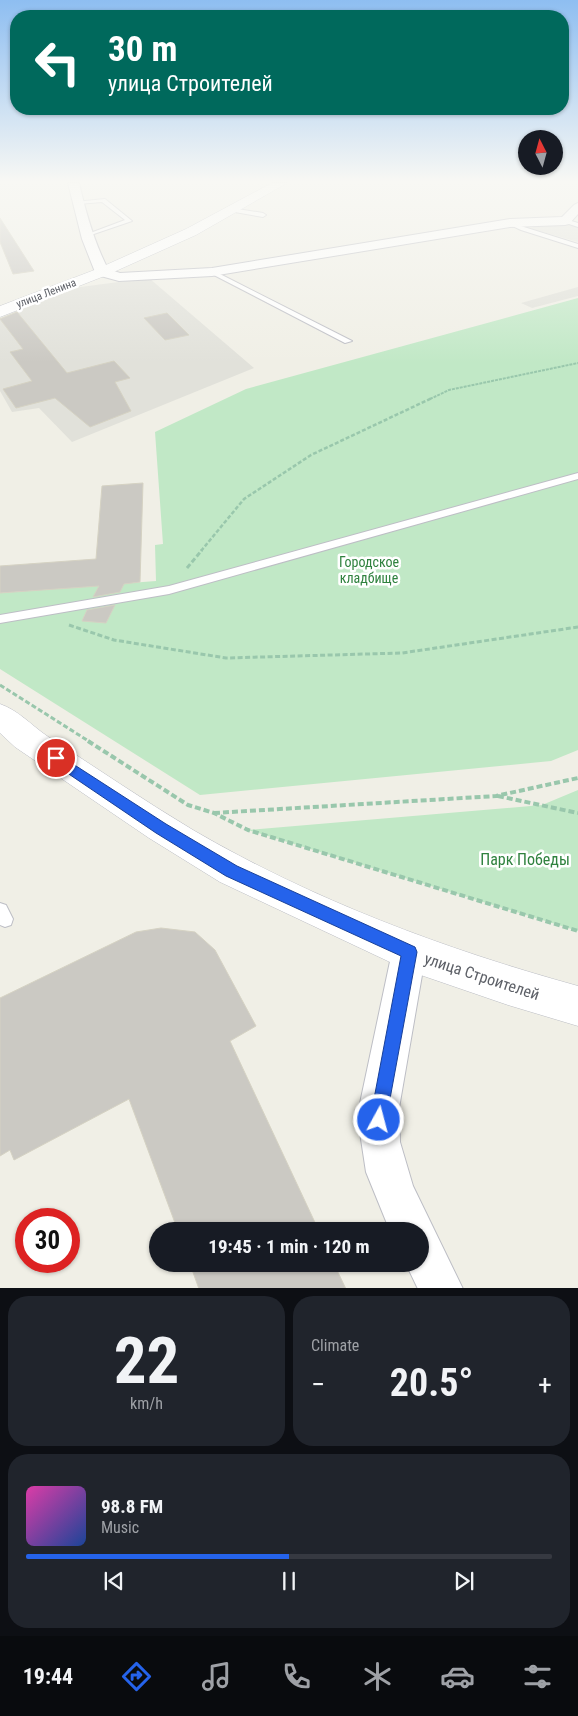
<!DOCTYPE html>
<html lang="en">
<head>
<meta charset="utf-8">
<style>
	body { margin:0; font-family:"Roboto Condensed",sans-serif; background:#20242c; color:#f1f3f6; height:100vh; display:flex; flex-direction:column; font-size:19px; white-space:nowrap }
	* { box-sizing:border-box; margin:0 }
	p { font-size:16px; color:#9ea1a6 }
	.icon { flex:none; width:28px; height:28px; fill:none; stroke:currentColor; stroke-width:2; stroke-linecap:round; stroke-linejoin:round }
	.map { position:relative; height:1288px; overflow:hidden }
	.sheet { display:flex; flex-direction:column; gap:8px; padding:8px; background:#0d0f14; flex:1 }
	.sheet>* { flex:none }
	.top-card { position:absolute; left:10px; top:10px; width:559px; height:105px; border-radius:20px; box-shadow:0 1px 4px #0004; background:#00695c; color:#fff; overflow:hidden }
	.needle { width:32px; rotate:354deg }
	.buttons { position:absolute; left:518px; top:130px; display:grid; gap:10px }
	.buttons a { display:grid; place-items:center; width:45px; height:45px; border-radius:50%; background:#171b24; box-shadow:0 1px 4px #0004; font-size:25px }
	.speed { position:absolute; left:15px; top:1208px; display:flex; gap:10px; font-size:25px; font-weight:700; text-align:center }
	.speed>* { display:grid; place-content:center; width:65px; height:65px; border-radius:50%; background:#171b24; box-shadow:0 1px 4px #0004; line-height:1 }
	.speed .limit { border:8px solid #d22; background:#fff; color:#111 }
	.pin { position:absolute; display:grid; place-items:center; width:42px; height:42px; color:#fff; margin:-21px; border:2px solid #fff; border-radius:50%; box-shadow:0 1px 5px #0007 }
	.me { position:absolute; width:55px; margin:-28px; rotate:7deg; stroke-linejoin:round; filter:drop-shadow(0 0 4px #0008) }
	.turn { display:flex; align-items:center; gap:18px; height:105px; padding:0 15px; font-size:22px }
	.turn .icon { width:65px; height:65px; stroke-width:2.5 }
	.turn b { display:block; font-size:35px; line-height:42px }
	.big { font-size:38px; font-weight:700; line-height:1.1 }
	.sheet .tile { flex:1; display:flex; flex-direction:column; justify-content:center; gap:8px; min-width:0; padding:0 18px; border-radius:20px; background:#20242c }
	.sheet .dial { align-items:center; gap:0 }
	.dial b { font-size:65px; line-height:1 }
	.song { display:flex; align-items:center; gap:15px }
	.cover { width:60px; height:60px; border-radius:8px; background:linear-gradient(135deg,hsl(320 70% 55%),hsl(220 70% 35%)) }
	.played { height:5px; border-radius:2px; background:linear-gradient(90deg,#2563eb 50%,#363941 50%) }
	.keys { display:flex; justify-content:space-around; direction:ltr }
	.heat { display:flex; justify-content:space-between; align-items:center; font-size:28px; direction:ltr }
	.sheet .tiles { flex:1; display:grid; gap:8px; grid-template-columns:1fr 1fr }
	.tile:last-child { grid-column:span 2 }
	.trip { position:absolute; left:149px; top:1222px; width:280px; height:50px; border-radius:25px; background:#171b24; box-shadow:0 1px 4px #0004; font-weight:700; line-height:50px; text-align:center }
	.tabs { display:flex; height:80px; justify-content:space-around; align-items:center; background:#090b0e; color:#9ea1a6 }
	.tabs .icon { width:35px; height:35px }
	.tabs .active { color:#2563eb }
	.tabs b { font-size:22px; color:#f1f3f6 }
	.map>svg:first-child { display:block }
	.industrial { fill:#e1e1da }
	.green { fill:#c1e8c6 }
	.building { fill:#cbc9c3; stroke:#d5d2c3 }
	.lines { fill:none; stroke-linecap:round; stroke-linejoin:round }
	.lane-casing { stroke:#bdbec5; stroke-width:2 }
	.street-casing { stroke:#bdbec5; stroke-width:2 }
	.secondary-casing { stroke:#bbbdc4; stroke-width:1 }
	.path-far3 { stroke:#99c7ac; stroke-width:2; stroke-dasharray:3 1; stroke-linecap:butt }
	.path-far2 { stroke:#99c7ac; stroke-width:2.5; stroke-dasharray:4 2; stroke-linecap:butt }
	.path-far1 { stroke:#99c7ac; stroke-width:3; stroke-dasharray:5 2.5; stroke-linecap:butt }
	.path { stroke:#99c7ac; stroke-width:4; stroke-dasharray:6 3; stroke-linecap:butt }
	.lane { fill:#fff; fill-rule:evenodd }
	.street { fill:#fff; fill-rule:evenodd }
	.secondary { fill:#fff; fill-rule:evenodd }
	.route { fill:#2563eb; stroke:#184099 }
	.labels { text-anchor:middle; stroke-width:5; stroke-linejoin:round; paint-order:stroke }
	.far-street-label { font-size:11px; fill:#5d6067; stroke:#fff }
	.park-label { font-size:14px; fill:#30823f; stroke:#fff }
	.near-park-label { font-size:16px; fill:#30823f; stroke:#fff }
	.near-street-label { font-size:16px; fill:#5d6067; stroke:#fff }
</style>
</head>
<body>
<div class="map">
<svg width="578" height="1289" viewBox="0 0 578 1289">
	<rect width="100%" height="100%" fill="#f0efe6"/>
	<!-- industrial -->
	<path class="industrial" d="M559 223 578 226V242L529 228Z
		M149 278 254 368 72 442 39 408 12 412 0 391V318L73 288Z
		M578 287V296L532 308 521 303Z"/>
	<!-- green -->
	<path class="green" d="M578 298V750L551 761 200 795 0 669V593L156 581 155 545 163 544 155 432 246 389Z
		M578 790V931L248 830 542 805Z"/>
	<!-- building -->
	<path class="building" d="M0 218 34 271 13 274 0 242Z
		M17 312 67 373 114 361 130 378 115 382 131 411 90 427 55 398 16 408 3 389 32 381 10 352 23 349 0 319Z
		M167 313 189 335 165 340 144 318Z
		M143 483 140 582 124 584 120 592 93 597 99 586 0 593V566L96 559 102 486Z
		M115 605 106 623 82 621 87 610Z
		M161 928 195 932 215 950 256 1026 230 1041 319 1231H178L129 1099 14 1160 10 1150 0 1156V998L136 932Z
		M190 1264H334L346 1289H199Z"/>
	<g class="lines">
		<!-- lane casing -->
		<g class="lane-casing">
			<path id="lane" d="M105 199 132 221 85 237V235L125 220 102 202 78 204 75 202Z
				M231 208 263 213 266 215 263 217 229 211Z
				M565 219 578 223V227L563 222Z
				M508 222 578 244V248L521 230 508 224Z
				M210 271H214L352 341 345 343 210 273Z
				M578 473V479L169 594 0 623V615L169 586Z
				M0 903 6 905 13 919 11 925 5 927 0 925Z"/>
		</g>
		<!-- street casing -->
		<g class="street-casing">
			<path id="street" d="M68 183H79C86 213 94 242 108 269L120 273 212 268 510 219 562 217 574 205 578 203V214L569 224 565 225 510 227 212 276 119 281 97 275 95 272 82 239Z
				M409 935 421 940 426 952 399 1108 400 1142 413 1186 463 1289H418L406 1264H420V1231H390L366 1172 359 1126V1108L392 952 397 940Z"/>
		</g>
		<!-- secondary casing -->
		<g class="secondary-casing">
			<path id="secondary" d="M272 183H287L196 235 107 275 0 317V306L97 269 186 229Z
				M0 704C18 710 31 725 47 736 95 767 143 800 193 830 313 900 444 949 578 986V1026L508 1005 409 971 220 882 149 838 15 747 0 733Z"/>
		</g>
		<!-- path-far3 -->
		<path class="path-far3" d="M430 399 449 390 578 363"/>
		<!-- path-far2 -->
		<path class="path-far2" d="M201 551 244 499 311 455 432 398"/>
		<!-- path-far1 -->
		<path class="path-far1" d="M187 568 202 550
			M69 625 114 640 226 658 402 653 578 627
			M0 685 90 742"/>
		<!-- path -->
		<path class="path" d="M88 741 188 805 214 813 248 830 578 931
			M498 796 578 813
			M214 813 496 796 578 778"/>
		<!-- lane -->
		<use href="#lane" class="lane"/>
		<!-- street -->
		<use href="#street" class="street"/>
		<!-- secondary -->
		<use href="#secondary" class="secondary"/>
	</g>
	<!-- sky -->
	<linearGradient id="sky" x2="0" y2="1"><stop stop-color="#8ebef1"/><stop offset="0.5" stop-color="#f8f8f4"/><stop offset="1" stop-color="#f8f8f4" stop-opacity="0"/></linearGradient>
	<rect width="578" height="363" fill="url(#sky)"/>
	<!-- route -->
	<path class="route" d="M56 753 166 824 237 866 415 947 417 952 385 1126 379 1129 372 1126 370 1120 401 956 226 876 156 833 51 762 49 758 51 755Z"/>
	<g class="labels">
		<!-- far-street labels -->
		<g class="far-street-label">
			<text transform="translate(46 293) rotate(-21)" y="4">улица Ленина</text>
		</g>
		<!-- park labels -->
		<g class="park-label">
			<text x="369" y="567">Городское<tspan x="369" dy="16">кладбище</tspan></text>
		</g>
		<!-- near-park labels -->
		<g class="near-park-label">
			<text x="525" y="865">Парк Победы</text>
		</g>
		<!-- near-street labels -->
		<g class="near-street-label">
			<text transform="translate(482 976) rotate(18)" y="6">улица Строителей</text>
		</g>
	</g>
</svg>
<div class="buttons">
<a><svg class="needle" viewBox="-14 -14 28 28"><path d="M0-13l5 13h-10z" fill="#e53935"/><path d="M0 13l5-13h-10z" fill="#9ea1a6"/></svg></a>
</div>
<div class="speed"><div class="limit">30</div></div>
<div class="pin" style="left:56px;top:758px;background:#d93025"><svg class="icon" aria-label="arrive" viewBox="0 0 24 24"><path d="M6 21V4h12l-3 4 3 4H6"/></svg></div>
<svg class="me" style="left:379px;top:1120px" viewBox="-20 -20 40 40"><circle r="17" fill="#2563eb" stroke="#fff" stroke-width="3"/><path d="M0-11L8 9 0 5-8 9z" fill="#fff"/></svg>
<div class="trip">19:45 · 1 min · 120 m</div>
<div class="top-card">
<div class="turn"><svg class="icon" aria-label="left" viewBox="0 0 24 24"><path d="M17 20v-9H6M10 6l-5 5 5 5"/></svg><div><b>30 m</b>улица Строителей</div></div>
</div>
</div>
<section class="sheet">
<div class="tiles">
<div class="tile dial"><b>22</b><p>km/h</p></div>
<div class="tile"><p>Climate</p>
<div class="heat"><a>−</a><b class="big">20.5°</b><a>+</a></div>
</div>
<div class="tile">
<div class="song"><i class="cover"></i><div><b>98.8 FM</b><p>Music</p></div></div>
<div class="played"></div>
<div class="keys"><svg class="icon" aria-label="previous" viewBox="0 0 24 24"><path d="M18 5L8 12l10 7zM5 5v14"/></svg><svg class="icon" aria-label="pause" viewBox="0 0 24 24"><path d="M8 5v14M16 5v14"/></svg><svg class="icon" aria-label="next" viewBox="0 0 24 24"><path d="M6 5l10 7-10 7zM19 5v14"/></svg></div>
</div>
</div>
</section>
<nav class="tabs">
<b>19:44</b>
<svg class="icon active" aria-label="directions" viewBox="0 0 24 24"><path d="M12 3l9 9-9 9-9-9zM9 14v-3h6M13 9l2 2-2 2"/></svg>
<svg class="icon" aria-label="music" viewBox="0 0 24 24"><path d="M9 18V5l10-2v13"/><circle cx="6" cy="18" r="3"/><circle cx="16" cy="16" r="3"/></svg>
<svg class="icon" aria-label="phone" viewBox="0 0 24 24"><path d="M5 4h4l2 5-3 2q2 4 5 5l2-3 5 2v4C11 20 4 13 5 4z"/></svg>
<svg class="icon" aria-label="climate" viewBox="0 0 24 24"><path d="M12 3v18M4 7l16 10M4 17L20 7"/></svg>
<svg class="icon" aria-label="car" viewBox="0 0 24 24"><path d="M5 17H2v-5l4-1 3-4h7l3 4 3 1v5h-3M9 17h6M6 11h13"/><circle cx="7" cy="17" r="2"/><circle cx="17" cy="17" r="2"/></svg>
<svg class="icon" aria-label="filters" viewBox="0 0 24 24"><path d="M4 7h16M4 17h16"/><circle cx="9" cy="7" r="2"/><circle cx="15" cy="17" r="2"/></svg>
</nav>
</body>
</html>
